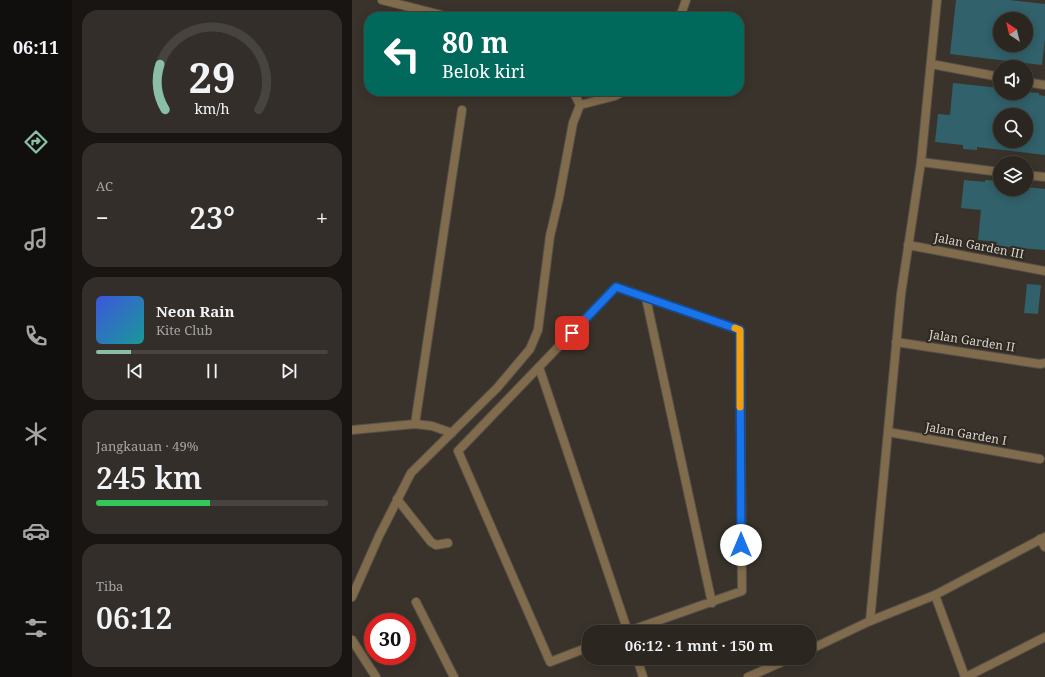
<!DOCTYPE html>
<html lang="id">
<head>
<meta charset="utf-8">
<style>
	body { margin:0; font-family:"Noto Serif",serif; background:#332e29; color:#f1f3f6; height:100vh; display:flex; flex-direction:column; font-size:15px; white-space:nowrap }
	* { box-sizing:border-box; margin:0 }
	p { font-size:13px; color:#a6a5a5 }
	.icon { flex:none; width:22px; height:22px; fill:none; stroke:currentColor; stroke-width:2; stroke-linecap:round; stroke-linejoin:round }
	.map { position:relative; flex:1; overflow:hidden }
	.sheet { display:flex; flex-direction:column; gap:10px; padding:10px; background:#181512; width:280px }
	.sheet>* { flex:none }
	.top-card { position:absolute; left:12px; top:12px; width:380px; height:84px; border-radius:16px; box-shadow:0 2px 10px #0003,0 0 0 1px #47433e; background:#00695c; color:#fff; overflow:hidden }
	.needle { width:26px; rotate:325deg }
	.fabs { position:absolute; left:641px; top:12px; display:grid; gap:8px }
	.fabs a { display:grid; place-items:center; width:40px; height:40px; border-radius:50%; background:#2b2620; box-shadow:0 2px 10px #0003,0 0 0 1px #47433e; font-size:20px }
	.speed { position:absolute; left:12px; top:613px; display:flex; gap:8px; font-size:20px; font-weight:700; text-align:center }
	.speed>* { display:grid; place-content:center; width:52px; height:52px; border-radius:50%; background:#2b2620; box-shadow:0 2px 10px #0003,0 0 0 1px #47433e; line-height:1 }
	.speed .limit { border:6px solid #d22; background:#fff; color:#111 }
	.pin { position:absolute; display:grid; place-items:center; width:34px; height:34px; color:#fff; margin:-17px; border-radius:8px; box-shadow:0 2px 6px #0006 }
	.me { position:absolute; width:44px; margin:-22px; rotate:0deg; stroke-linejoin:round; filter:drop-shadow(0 0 3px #0008) }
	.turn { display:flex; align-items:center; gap:14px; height:84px; padding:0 12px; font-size:18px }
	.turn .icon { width:52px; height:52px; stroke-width:2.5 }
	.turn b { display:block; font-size:28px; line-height:34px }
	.big { font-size:30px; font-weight:600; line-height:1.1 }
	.sheet .widget { flex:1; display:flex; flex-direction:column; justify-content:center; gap:6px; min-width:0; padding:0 14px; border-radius:16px; background:#332e29 }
	.sheet .dial { align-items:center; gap:0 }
	.dial svg { height:104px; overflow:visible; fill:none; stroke:#47433e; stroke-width:7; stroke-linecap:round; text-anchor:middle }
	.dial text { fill:#f1f3f6; stroke:none }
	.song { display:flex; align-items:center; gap:12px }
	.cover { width:48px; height:48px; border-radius:6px; background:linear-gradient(135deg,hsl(230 70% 55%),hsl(180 70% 35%)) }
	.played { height:4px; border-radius:2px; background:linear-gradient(90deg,#8abfa5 15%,#47433e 15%) }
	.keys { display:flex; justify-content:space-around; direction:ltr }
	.heat { display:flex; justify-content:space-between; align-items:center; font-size:22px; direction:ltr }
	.charge { height:6px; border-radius:3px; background:linear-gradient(90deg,#34c759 49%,#47433e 0) }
	.trip { position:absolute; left:230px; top:625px; width:234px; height:40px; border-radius:16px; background:#2b2620; box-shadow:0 2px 10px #0003,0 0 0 1px #47433e; font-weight:600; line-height:40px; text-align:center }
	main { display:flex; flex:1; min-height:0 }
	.tabs { display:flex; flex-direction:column; width:72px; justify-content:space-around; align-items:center; background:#110f0d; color:#a6a5a5 }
	.tabs .icon { width:28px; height:28px }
	.tabs .selected { color:#8abfa5 }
	.tabs b { font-size:18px; color:#f1f3f6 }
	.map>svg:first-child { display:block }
	.building { fill:#31616b; fill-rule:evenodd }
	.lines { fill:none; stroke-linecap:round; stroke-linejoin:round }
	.service-casing { stroke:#555048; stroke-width:10 }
	.minor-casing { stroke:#555048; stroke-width:10 }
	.tertiary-casing { stroke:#555048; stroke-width:10 }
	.service { stroke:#806b4c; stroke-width:8 }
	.minor { stroke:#806b4c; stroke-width:8 }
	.tertiary { stroke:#806b4c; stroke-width:8 }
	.route-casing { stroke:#114b97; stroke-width:10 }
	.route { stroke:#1a73e8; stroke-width:7 }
	.slow { stroke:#f59e0b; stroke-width:7 }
	.labels { text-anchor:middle; stroke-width:4; stroke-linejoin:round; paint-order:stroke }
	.street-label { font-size:12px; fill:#d6d2cd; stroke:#2f2921 }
</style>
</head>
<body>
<main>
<nav class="tabs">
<b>06:11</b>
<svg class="icon selected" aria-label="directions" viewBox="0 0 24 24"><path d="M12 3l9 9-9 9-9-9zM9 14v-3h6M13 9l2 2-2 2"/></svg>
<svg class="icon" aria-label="music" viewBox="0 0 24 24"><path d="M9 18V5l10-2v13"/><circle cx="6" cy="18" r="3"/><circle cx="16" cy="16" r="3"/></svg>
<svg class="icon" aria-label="phone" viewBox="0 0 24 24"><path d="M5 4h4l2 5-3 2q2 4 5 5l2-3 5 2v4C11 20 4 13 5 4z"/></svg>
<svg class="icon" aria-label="climate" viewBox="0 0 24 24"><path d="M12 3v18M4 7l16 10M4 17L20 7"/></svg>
<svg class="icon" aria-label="car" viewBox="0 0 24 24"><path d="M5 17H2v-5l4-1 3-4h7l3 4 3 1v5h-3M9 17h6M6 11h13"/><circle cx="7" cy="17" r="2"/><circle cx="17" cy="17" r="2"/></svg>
<svg class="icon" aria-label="filters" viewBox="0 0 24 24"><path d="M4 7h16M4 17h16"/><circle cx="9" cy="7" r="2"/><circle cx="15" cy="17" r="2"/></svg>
</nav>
<section class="sheet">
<div class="widget dial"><svg viewBox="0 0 100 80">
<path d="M14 69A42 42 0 1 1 86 69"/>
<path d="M14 69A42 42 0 0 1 10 34" stroke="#8abfa5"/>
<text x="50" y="56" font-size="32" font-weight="700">29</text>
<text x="50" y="72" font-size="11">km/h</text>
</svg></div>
<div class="widget"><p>AC</p>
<div class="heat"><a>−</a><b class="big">23°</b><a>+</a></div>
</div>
<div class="widget">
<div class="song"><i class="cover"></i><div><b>Neon Rain</b><p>Kite Club</p></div></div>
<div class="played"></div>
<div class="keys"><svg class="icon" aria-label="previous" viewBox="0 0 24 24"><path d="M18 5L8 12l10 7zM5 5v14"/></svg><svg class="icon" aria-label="pause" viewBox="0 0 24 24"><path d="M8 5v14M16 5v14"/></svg><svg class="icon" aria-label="next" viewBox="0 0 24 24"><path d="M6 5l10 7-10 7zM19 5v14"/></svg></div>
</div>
<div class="widget"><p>Jangkauan · 49%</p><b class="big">245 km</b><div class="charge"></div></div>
<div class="widget"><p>Tiba</p><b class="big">06:12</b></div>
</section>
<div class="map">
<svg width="693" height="677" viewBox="0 0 693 677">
	<rect width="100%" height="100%" fill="#39332b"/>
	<!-- building -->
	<path class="building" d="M604 0H658L693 4V39L690 65 598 54ZM648 19H674V45H648Z
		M601 83 648 88V93L674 92 687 93V95L693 96V155L625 147V150L611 149V145L583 142 586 114 598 115ZM648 115H674V141H648Z
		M612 180 633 182V180L647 181 646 189H674V187L693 189V250L644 246 645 242 626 240 629 210 609 208Z
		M675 284 689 285 686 314 672 313Z"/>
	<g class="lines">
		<!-- service casing -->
		<g class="service-casing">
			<path id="service" d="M45 499 79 542 84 545 96 543"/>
		</g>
		<!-- minor casing -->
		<g class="minor-casing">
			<path id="minor" d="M30 0 97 17
				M328 17 334 0
				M579 64 648 77
				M674 82 693 85
				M221 91 228 105
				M569 162 648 172
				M674 175 693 177
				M556 245 693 271
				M294 298 360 603
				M544 342 688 364 693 363
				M187 367 276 632
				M63 424 110 110
				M0 430 63 424 80 426 100 433
				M536 432 688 459
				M688 539 693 547
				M583 595 613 677
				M0 597 27 536 59 473 145 388 178 349 186 330 198 236 207 198 221 123 228 105 263 96 272 91
				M64 602 102 677
				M518 621 549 294 569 162 585 0
				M0 640 24 677
				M237 647 198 662 106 451 264 287 388 330 390 591 274 632
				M285 658 291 677
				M614 677 693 637"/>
		</g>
		<!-- tertiary casing -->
		<g class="tertiary-casing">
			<path id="tertiary" d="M457 650 518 621 583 595 693 537
				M396 677 439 658"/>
		</g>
		<!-- service -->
		<use href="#service" class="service"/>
		<!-- minor -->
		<use href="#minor" class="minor"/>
		<!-- tertiary -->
		<use href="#tertiary" class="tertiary"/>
	</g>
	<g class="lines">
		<!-- route casing -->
		<g class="route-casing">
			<path id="route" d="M220 333 264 287 388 330 389 545"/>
		</g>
		<!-- route -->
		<use href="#route" class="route"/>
		<!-- slow -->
		<path class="slow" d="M383 328 388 330V407"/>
	</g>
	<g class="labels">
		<!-- street labels -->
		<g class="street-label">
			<text transform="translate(627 246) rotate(11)" y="4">Jalan Garden III</text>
			<text transform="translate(620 341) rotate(9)" y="4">Jalan Garden II</text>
			<text transform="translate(614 434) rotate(10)" y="4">Jalan Garden I</text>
		</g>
	</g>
</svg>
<div class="fabs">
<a><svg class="needle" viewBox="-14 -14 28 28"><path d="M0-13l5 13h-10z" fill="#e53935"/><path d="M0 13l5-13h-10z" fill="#a6a5a5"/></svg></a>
<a><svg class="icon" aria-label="sound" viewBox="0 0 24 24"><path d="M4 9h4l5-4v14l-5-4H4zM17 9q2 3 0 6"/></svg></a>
<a><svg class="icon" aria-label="search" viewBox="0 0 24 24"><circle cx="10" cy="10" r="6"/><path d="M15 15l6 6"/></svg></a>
<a><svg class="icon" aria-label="layers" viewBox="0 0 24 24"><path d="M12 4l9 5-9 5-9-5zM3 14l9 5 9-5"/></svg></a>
</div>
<div class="speed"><div class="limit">30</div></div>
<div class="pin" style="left:220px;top:333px;background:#d93025"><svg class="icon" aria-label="arrive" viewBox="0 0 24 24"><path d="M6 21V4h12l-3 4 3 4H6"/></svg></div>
<svg class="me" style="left:389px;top:545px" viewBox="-20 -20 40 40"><circle r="19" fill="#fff"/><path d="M0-13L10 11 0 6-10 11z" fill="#1a73e8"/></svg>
<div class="trip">06:12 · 1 mnt · 150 m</div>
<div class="top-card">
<div class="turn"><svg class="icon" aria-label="left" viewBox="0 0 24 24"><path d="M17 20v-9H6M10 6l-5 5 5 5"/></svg><div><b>80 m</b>Belok kiri</div></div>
</div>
</div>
</main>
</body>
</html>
